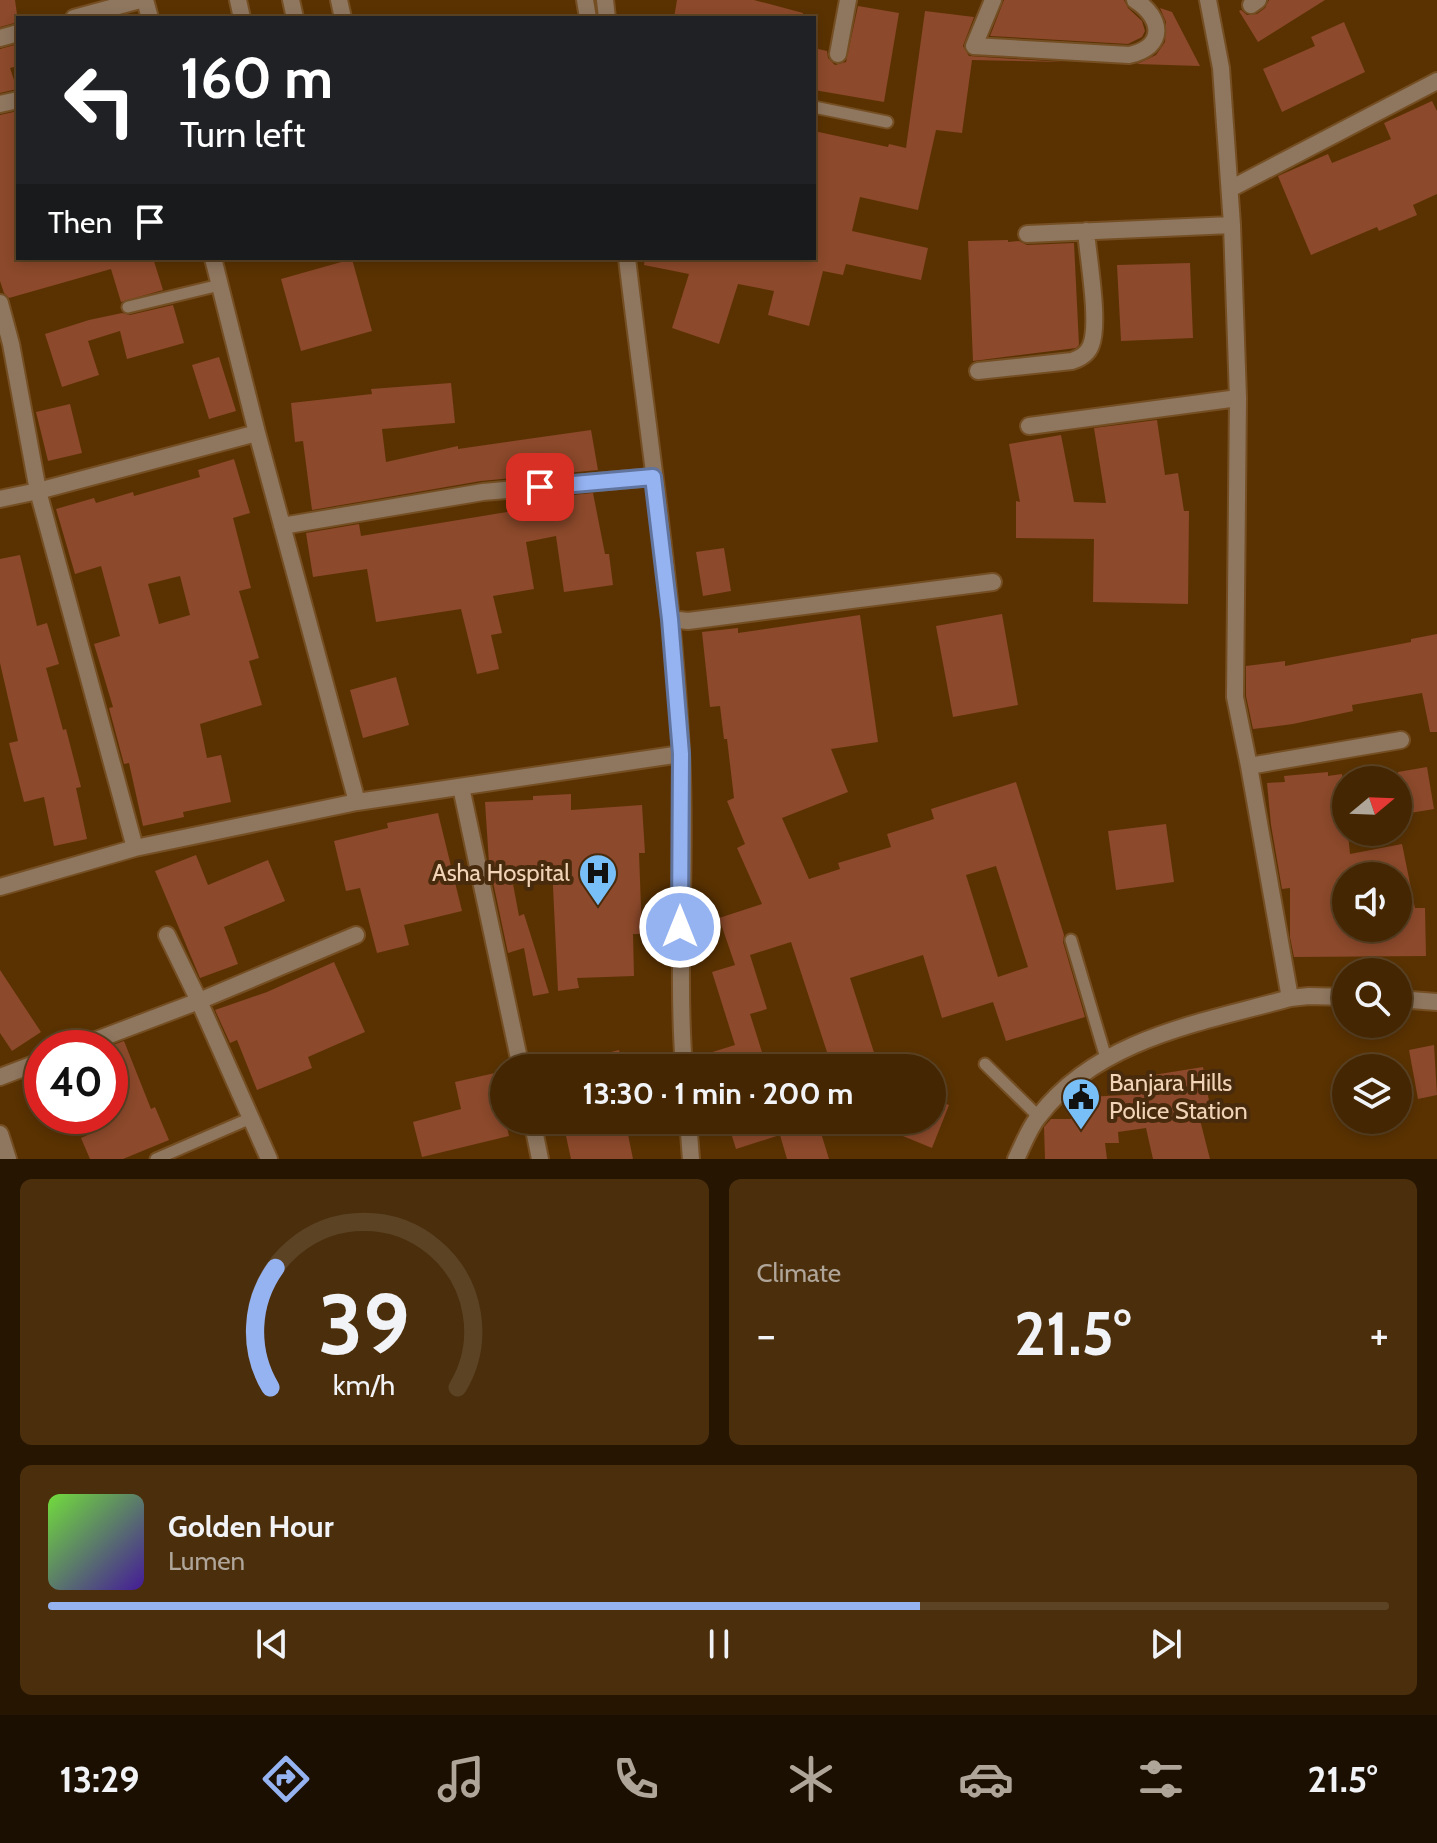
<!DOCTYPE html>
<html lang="en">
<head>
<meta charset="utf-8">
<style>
	body { margin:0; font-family:Cabin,sans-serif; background:#4b2e0c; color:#f1f3f6; height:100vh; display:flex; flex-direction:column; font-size:30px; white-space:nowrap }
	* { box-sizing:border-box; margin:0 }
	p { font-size:26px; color:#afa599 }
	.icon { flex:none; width:44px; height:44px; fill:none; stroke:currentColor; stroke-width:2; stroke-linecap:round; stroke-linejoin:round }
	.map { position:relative; height:1159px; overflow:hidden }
	.details { display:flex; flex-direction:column; gap:20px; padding:20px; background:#251501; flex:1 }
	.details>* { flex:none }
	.hud { position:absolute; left:16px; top:16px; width:800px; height:244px; border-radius:0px; box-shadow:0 4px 12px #0003,0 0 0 2px #5c4324; background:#202124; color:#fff; overflow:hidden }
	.needle { width:52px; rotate:71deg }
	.buttons { position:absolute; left:1332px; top:766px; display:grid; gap:16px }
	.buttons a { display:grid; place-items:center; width:80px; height:80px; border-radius:50%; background:#442602; box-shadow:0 4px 12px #0003,0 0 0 2px #5c4324; font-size:40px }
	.speed { position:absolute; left:24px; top:1030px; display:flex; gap:16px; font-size:40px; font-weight:700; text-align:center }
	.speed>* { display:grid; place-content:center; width:104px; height:104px; border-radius:50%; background:#442602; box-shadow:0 4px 12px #0003,0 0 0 2px #5c4324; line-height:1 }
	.speed .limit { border:12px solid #d22; background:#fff; color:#111 }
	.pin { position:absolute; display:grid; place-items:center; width:68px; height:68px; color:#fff; margin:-34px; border-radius:16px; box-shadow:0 4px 12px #0006 }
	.me { position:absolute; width:88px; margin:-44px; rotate:0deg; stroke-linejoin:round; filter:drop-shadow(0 0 6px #0008) }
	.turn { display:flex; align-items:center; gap:28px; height:168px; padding:0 32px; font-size:36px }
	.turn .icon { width:104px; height:104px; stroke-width:2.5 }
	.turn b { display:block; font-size:56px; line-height:68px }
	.then { display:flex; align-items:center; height:76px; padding:0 32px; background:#0003; gap:16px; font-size:30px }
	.big { font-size:60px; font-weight:800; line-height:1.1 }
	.details .widget { flex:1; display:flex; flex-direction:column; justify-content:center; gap:12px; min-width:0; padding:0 28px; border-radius:12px; background:#4b2e0c }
	.details .dial { align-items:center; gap:0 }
	.dial svg { height:208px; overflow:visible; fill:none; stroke:#5c4324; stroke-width:7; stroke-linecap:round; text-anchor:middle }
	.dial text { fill:#f1f3f6; stroke:none }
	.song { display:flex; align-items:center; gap:24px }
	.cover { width:96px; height:96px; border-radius:12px; background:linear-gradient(135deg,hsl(100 70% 55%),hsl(260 70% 35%)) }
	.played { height:8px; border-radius:4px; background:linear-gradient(90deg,#95b2f1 65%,#5c4324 65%) }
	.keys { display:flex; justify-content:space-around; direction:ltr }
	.heat { display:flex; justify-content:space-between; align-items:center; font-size:44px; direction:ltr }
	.details .tiles { flex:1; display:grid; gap:20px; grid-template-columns:1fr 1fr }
	.widget:last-child { grid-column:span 2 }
	.trip { position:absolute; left:490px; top:1054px; width:456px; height:80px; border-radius:40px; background:#442602; box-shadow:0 4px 12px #0003,0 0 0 2px #5c4324; font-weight:800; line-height:80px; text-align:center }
	.dock { display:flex; height:128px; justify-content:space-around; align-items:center; background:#1b0f01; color:#afa599 }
	.dock .icon { width:56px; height:56px }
	.dock .current { color:#95b2f1 }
	.dock b { font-size:36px; color:#f1f3f6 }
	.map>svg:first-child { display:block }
	.building { fill:#8c492b; fill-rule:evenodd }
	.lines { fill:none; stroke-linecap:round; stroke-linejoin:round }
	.service-casing { stroke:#754f23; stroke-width:15 }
	.minor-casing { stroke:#754f23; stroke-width:20 }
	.tertiary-casing { stroke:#754f23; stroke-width:20 }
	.service { stroke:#8e765f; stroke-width:11 }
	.minor { stroke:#8e765f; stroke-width:16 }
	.tertiary { stroke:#8e765f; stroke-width:16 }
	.route-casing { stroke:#61749d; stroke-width:20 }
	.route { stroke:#95b2f1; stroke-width:14 }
	.labels { text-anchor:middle; stroke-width:8; stroke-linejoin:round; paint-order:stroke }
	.poi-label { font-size:24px; fill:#f1d3b7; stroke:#482b0d; text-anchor:end }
</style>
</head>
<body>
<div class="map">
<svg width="1437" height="1159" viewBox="0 0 1437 1159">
	<rect width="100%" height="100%" fill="#5a3202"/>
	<!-- building -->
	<path class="building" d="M0 0H15L18 22 0 27Z
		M677 0H754L803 13V18H674Z
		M1004 0H1124L1128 8 1142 21 1145 31 1142 37 1128 44 990 36Z
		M1269 0H1325L1258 42 1239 11 1241 10 1247 15 1257 14 1265 8Z
		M858 6 899 13 884 102 814 90V48L827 51 828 58 835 65 846 62Z
		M1160 8 1172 12 1200 66 1137 64 1156 55 1165 42 1166 22Z
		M925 11 974 17 963 46 969 56 1063 62 972 60 962 133 936 130 918 210 860 197 852 231 928 248 921 280 846 264 843 275 823 271 809 326 768 315 774 291 738 284 719 344 672 328 689 274 644 265 645 258H814V131L888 147 889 144 906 148Z
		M1344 22 1365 72 1282 112 1263 69 1315 46 1311 37Z
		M18 44V66L10 68 17 89 0 93V49Z
		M1432 101 1437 111V194L1413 205 1417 215 1379 231 1377 227 1311 255 1278 176 1328 154 1332 163 1391 139 1384 123Z
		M18 111V258H153L163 290 121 302 111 269 9 298 4 293 0 281V115Z
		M1008 240V242L1019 241 1027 245 1074 243 1079 345 1076 348 973 361 968 241Z
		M352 259 372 331 301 351 281 279Z
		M1190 263 1193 338 1121 341 1117 265Z
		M173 305 184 343 127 359 120 331 88 341 99 375 62 387 45 334 89 320 122 313 130 315Z
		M219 357 236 411 209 419 192 365Z
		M451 383 455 423 382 429 386 462 458 446V449L591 430 598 470 481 481 312 510 303 441 295 442 291 403 372 394 371 389Z
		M70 404 82 453 48 461 36 412Z
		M1157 420 1165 475 1178 473 1184 511H1189L1188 604 1093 602 1094 539 1016 538V501L1020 502 1009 444 1061 435 1074 502 1106 503 1094 428Z
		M234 459 250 513 233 518 251 588 239 591 259 658 249 661 262 705 200 724 207 758 221 755 231 802 183 812 184 817 143 826 129 763 124 764 109 708 113 707 94 644 120 636 101 566 75 574 56 509 94 498 96 503 133 492 134 496 200 477 198 470ZM180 576 190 615 159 624 148 584Z
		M593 493 605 554H609L613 585 564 592 556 536 526 542 534 589 493 596 502 633 491 635 499 669 477 674 461 609 376 622 367 569 313 577 306 533 359 524 361 536 543 506 541 498Z
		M724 548 731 591 703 596 696 552Z
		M20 555 37 626 47 623 59 664 46 668 63 730 66 729 81 787 76 788 87 839 54 846 44 797 24 802 9 743 18 741 0 663V559Z
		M1002 614 1018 705 953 717 936 626Z
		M860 615 878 742 831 749 848 792 782 818 809 879 840 869 838 863 891 847 887 834 934 819 931 809 1016 782 1064 935 1063 942 1085 1017 1006 1041 993 1002 942 1018 923 955 850 978 879 1068H789L788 1065 827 1052 791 942 750 955 767 1009 750 1014 767 1068H710L706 1054 735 1045 712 972 735 965 719 918 762 904 737 848 745 844 727 801 734 798 727 739H724L720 706 710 707 702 632 738 628V633ZM996 866 1028 967 998 977 966 875Z
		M1437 634V732H1430L1422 693 1352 705 1353 711 1293 724 1253 729 1246 696V666L1285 661V666L1411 642V639Z
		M396 677 409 725 363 738 350 690Z
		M1427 767 1434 809 1398 815V772Z
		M1328 772V776L1342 774 1350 854 1402 844 1415 908H1425L1426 956 1294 957 1290 937V888L1282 889 1271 825 1267 783 1285 782 1284 776ZM1346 876H1398V928H1346Z
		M571 794V810L642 805 645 853H639L642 934H633L634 976 577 978 579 988 558 991 552 866 510 868 519 916 524 914 549 993 533 996 524 948 508 953 489 863 485 802 533 800V796Z
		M438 813 462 911 404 925 409 945 377 953 360 888 346 891 334 841 388 828 387 823Z
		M1166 824 1174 882 1116 890 1108 831Z
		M196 855 208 885 268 860 285 901 224 927 238 964 200 978 155 871Z
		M334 962 365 1032 308 1057 312 1068 257 1090 237 1040 230 1043 215 1010 267 992Z
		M0 970 41 1032 12 1051 0 1033Z
		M124 1041 151 1109 155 1107 169 1140 123 1159H90L81 1138 90 1134 83 1116H110V1046Z
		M1434 1045 1437 1095 1418 1099 1409 1050Z
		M619 1050 623 1068H569L568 1063Z
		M1203 1067 1212 1118 1200 1120 1210 1159H1153L1146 1128 1118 1132 1119 1143H1105L1107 1159H1045L1044 1127 1051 1119H1071L1070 1107 1087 1106V1097L1125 1095 1122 1080Z
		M495 1073 509 1136 422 1157 413 1122 461 1109 455 1082Z
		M932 1098 949 1105 932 1148 898 1134 904 1120H932Z
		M573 1120H625L633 1159H571L566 1136 576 1133Z
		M727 1120H817L829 1159H787L780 1135 736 1149Z"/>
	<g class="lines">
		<!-- service casing -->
		<g class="service-casing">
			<path id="service" d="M814 107 887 122
				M128 307 220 285
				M1071 940 1106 1058
				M985 1064 1038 1116
				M156 1159 251 1118"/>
		</g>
		<!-- minor casing -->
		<g class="minor-casing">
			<path id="minor" d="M145 0 150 18
				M238 0 242 18
				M291 0 295 18
				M339 0 343 18
				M993 0 974 46 1129 55C1166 47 1163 18 1135 0
				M1208 0 1221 68 1232 225 1238 398 1235 697 1249 766 1290 998
				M1251 5 1258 0
				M74 18 140 0
				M0 38 18 33
				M838 54 848 0
				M0 104 18 100
				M1230 189 1437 81
				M1027 234 1232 225
				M213 258 257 433 357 802
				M0 303 11 344 38 491 135 848
				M978 371 1072 361C1081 358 1088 354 1091 345 1100 323 1088 257 1086 231
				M1029 426 1238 398
				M0 499 38 491 257 433
				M282 526 483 492 653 477
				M670 619 688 621 993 582
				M1249 766 1401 740
				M461 787 521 1068
				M0 887 135 848 357 802 681 754
				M167 935 199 1001 269 1159
				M75 1048 199 1001 356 935
				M0 1077 42 1061
				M532 1120 540 1159
				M0 1134 8 1159"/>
		</g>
		<!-- tertiary casing -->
		<g class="tertiary-casing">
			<path id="tertiary" d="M585 0 588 18
				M605 0 607 18
				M627 258C646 421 673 589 681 753 687 858 676 963 684 1068
				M1398 999 1437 1002
				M688 1120 691 1159
				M1016 1159C1023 1145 1029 1128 1039 1116 1099 1038 1201 1023 1290 998L1309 996 1346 997"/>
		</g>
		<!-- service -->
		<use href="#service" class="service"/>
		<!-- minor -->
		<use href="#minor" class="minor"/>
		<!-- tertiary -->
		<use href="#tertiary" class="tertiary"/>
	</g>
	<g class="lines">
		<!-- route casing -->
		<g class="route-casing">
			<path id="route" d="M540 487 653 477 670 619 681 754 680 927"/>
		</g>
		<!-- route -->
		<use href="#route" class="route"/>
	</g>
	<!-- icons -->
	<defs>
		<g id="hospital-pin" transform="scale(2)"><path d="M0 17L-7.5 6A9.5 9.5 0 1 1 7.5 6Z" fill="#78bff8" stroke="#482b0d"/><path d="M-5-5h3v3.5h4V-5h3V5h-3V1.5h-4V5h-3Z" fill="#111"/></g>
		<g id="civic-pin" transform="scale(2)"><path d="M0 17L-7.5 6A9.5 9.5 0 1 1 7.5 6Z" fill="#78bff8" stroke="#482b0d"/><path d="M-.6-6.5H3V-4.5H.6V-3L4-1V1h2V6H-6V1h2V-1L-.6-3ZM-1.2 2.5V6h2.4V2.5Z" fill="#111"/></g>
	</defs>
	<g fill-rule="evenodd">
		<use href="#hospital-pin" x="598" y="873"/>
		<use href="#civic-pin" x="1081" y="1097"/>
	</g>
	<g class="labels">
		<!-- poi labels -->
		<g class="poi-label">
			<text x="570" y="881">Asha Hospital</text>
			<text x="1109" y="1091" text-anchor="start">Banjara Hills<tspan x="1109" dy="28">Police Station</tspan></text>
		</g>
	</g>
</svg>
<div class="buttons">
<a><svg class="needle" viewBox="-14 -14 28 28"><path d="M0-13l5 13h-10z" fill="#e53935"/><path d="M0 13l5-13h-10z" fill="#afa599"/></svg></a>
<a><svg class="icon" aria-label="sound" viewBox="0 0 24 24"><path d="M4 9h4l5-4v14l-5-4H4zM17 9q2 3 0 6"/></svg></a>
<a><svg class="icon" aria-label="search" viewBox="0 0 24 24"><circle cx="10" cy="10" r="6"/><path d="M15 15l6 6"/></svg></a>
<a><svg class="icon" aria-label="layers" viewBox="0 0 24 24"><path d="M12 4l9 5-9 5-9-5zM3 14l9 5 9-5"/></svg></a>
</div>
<div class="speed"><div class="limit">40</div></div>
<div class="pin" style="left:540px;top:487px;background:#d93025"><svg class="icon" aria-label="arrive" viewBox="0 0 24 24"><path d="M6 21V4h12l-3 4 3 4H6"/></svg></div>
<svg class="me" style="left:680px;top:927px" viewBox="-20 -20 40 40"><circle r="17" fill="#95b2f1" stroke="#fff" stroke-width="3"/><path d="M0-11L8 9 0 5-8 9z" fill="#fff"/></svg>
<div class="trip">13:30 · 1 min · 200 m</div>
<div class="hud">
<div class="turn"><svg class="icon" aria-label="left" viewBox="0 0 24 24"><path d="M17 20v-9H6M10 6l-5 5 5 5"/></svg><div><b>160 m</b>Turn left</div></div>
<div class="then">Then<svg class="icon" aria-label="arrive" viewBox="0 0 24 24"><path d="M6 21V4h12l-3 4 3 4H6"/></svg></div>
</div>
</div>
<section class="details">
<div class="tiles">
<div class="widget dial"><svg viewBox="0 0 100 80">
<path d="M14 69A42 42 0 1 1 86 69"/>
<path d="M14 69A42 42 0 0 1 16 23" stroke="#95b2f1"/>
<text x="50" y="56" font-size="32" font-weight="700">39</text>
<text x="50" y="72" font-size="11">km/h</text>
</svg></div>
<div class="widget"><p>Climate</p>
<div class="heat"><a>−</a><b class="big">21.5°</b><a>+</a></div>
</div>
<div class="widget">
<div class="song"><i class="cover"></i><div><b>Golden Hour</b><p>Lumen</p></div></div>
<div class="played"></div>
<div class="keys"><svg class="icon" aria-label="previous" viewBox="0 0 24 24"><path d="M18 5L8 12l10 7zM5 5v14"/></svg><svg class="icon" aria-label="pause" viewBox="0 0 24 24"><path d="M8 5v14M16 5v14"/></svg><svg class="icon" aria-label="next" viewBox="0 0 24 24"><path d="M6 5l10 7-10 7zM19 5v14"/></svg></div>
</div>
</div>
</section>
<nav class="dock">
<b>13:29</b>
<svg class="icon current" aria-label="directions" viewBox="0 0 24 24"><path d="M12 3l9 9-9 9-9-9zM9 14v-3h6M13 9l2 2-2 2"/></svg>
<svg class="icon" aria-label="music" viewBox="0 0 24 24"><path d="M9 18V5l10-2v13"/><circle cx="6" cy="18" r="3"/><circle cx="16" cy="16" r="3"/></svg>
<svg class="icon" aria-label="phone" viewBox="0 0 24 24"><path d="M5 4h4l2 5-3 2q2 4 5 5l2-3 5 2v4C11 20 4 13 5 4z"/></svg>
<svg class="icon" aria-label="climate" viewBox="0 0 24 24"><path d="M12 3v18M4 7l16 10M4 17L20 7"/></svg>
<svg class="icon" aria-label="car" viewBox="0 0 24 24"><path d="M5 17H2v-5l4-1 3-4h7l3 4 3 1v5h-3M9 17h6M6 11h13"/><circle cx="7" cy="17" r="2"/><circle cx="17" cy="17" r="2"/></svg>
<svg class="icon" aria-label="filters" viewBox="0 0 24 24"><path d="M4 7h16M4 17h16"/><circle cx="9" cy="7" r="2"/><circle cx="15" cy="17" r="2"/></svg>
<b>21.5°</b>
</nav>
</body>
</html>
